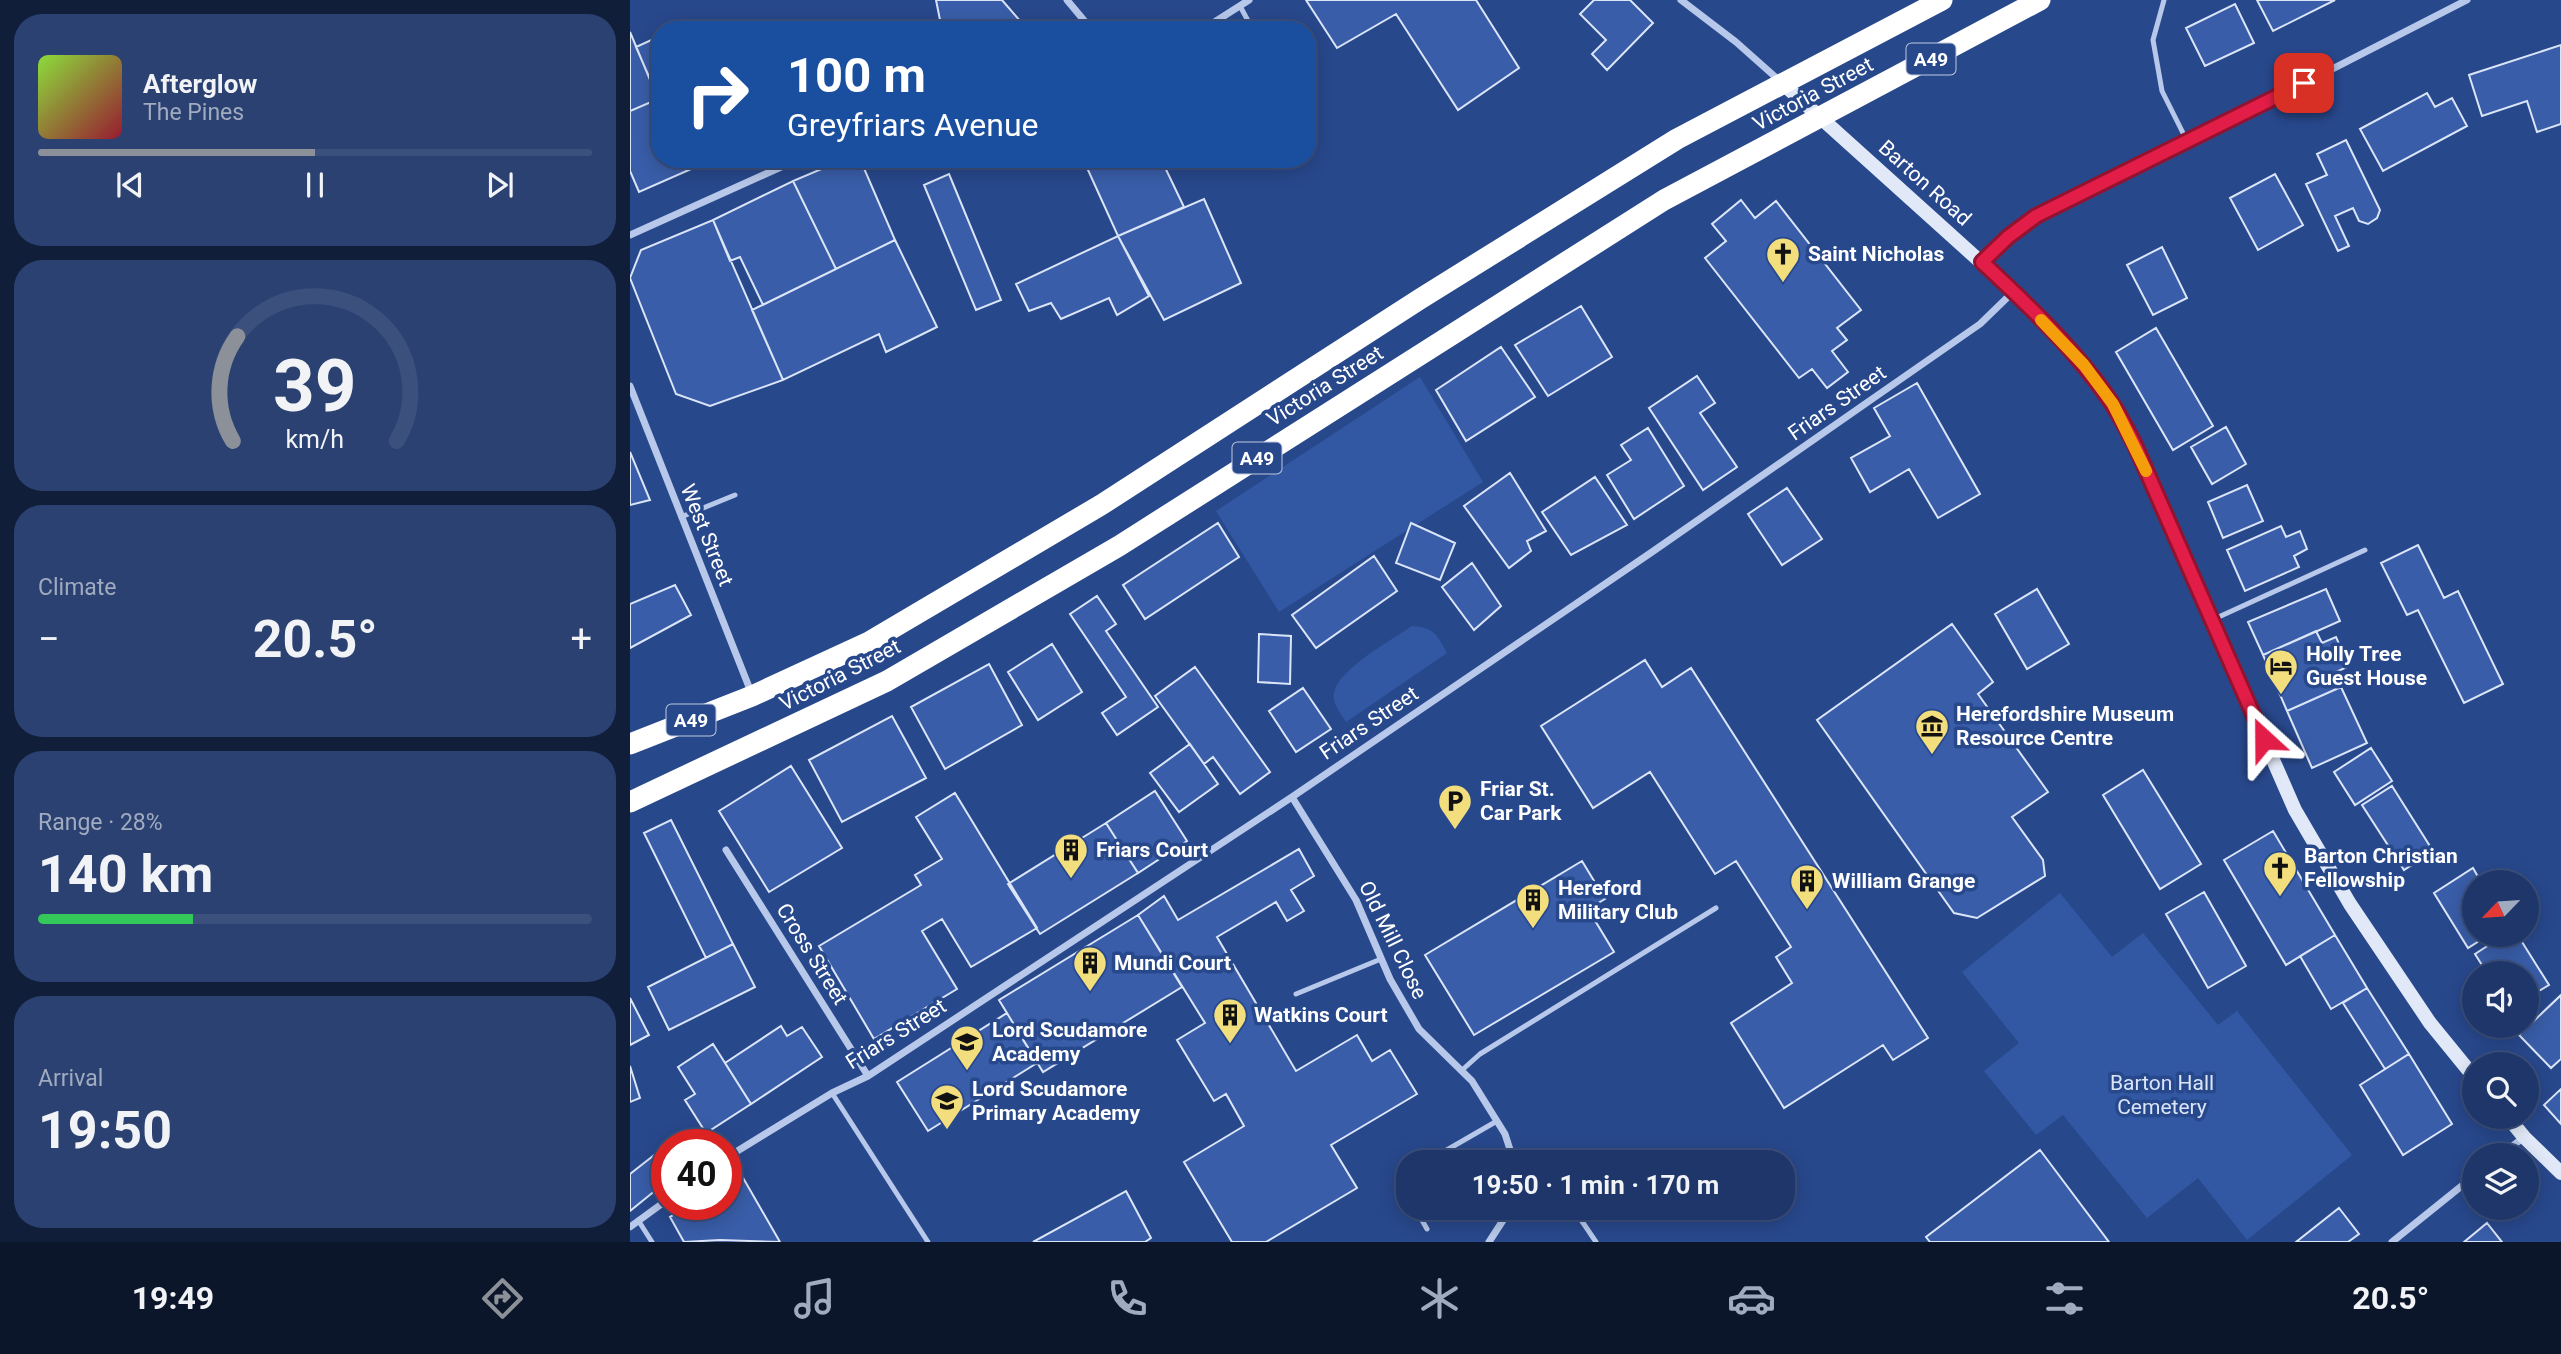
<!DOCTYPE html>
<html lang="en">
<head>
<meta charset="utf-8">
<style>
	body { margin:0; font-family:Roboto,sans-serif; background:#2b4171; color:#f1f3f6; height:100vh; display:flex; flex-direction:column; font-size:26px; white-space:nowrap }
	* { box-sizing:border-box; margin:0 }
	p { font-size:23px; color:#a1abc0 }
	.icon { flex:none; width:38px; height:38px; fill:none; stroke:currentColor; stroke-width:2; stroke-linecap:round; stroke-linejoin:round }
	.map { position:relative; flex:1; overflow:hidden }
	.panel { display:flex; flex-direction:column; gap:14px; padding:14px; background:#101e3a; width:630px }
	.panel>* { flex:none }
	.hud { position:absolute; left:21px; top:21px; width:665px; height:147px; border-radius:28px; box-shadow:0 4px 18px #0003,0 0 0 2px #3c507d; background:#1a4fa0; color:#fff; overflow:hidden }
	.needle { width:46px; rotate:245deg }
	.controls { position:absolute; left:1832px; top:870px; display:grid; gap:14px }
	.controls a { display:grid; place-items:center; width:77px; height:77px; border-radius:50%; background:#1e3669; box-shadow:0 4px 18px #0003,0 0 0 2px #3c507d; font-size:35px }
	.speed { position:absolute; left:21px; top:1129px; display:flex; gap:14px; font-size:35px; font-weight:700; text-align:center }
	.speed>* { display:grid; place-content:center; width:91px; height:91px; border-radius:50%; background:#1e3669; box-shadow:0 4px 18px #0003,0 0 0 2px #3c507d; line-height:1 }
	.speed .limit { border:10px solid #d22; background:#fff; color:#111 }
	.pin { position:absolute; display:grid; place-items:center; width:60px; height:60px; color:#fff; margin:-30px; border-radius:14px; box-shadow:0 4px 10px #0006 }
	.me { position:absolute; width:77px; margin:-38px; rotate:336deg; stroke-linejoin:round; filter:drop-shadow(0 0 5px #0008) }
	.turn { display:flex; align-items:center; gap:24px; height:147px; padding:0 21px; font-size:32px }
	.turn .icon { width:91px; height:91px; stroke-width:2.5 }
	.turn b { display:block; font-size:49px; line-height:60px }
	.big { font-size:52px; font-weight:700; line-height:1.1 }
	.panel .tile { flex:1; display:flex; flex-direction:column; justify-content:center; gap:10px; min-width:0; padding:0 24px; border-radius:28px; background:#2b4171 }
	.panel .dial { align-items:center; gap:0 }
	.dial svg { height:182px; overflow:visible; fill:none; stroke:#3c507d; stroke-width:7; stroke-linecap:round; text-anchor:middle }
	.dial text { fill:#f1f3f6; stroke:none }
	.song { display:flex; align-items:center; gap:21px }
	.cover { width:84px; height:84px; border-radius:10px; background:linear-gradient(135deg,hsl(90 70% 55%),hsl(350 70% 35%)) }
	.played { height:7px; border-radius:4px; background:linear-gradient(90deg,#8c9099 50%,#3c507d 50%) }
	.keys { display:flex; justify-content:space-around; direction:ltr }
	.heat { display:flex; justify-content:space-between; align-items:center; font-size:38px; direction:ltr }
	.charge { height:10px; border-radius:5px; background:linear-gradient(90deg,#34c759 28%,#3c507d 0) }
	.trip { position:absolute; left:766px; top:1150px; width:399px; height:70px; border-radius:28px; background:#1e3669; box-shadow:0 4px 18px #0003,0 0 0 2px #3c507d; font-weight:700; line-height:70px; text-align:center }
	.tab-bar { display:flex; height:112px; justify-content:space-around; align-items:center; background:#0c162a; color:#a1abc0 }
	.tab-bar .icon { width:49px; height:49px }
	.tab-bar .selected { color:#8c9099 }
	.tab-bar b { font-size:32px; color:#f1f3f6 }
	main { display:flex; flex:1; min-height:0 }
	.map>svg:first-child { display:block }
	.green { fill:#3358a3 }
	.building { fill:#395da8; stroke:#dbe5f8; stroke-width:2 }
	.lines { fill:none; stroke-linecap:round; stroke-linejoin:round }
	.lane { stroke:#b7c8ea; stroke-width:5 }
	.street { stroke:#b7c8ea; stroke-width:7 }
	.secondary { stroke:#e1e9f8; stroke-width:14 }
	.highway { stroke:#fff; stroke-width:21 }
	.route-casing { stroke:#92132f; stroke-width:18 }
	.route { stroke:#e11d48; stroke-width:12 }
	.slow { stroke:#f59e0b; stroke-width:12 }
	.labels { text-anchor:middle; stroke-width:7; stroke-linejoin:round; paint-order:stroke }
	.shield { fill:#28488c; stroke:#bec8dc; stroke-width:2 }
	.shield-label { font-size:19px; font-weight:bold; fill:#fff }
	.street-label { font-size:21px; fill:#fff; stroke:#28488c }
	.poi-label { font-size:21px; font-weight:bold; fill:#fff; stroke:#28488c; text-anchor:start }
	.park-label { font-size:21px; fill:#dbe5f8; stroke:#28488c }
</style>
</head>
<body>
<main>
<section class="panel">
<div class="tile">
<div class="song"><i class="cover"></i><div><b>Afterglow</b><p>The Pines</p></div></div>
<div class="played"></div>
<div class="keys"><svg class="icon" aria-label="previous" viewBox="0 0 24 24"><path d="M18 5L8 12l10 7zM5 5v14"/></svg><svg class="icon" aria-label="pause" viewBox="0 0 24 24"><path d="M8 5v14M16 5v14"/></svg><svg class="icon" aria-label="next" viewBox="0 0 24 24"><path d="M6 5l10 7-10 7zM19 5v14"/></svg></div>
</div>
<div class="tile dial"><svg viewBox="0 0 100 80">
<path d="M14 69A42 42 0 1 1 86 69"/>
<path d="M14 69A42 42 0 0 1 16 23" stroke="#8c9099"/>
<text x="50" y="56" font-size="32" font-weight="700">39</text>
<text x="50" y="72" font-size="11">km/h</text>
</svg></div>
<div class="tile"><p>Climate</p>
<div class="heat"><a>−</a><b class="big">20.5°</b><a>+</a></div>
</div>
<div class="tile"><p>Range · 28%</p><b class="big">140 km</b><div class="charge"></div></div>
<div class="tile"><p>Arrival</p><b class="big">19:50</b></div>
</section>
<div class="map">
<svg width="1931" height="1242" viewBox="0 0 1931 1242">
	<rect width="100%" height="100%" fill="#28488c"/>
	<!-- green -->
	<path class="green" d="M790 377 853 482 649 612 586 511Z
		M782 626C805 628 806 634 817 653L716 722C711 713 702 704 704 693 708 669 762 640 782 626Z
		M1430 893 1482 957 1513 933 1588 1025 1607 1011 1722 1155 1617 1240 1568 1178 1517 1218 1433 1115 1406 1135 1354 1071 1389 1043 1332 972Z"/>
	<!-- building -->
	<path class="building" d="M306 0H372L398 30H312Z
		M676 0H846L889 68 828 110 766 14 707 48Z
		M964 0H1000L1023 23 977 70 962 54 976 40 950 14Z
		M1627 0H1705L1643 31Z
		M1605 4 1624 43 1575 66 1556 28Z
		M0 32 28 99 0 111Z
		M30 36V102L6 47Z
		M1931 45V124L1907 132 1897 101 1852 116 1839 75Z
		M1797 93 1805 107 1822 98 1837 126 1753 171 1730 129Z
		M28 99 30 159H55L59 170 9 192 0 171V111Z
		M1716 140 1750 210 1747 218 1738 224 1729 221 1723 208 1705 216 1719 246 1708 251 1676 184 1697 175 1687 154Z
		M55 159H84L59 170Z
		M215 159H230L265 240 206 269 163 181Z
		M453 159H531L554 207 488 236Z
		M319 174 371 300 346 310 294 185Z
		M1645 174 1673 225 1628 250 1600 198Z
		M163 181 206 269 133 305 110 257 100 261 83 220Z
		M574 199 611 283 534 320 488 236Z
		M1111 200 1125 218 1146 201 1231 310 1207 328 1217 340 1202 351 1218 372 1197 388 1182 369 1169 378 1075 258 1096 241 1082 224Z
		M83 220 153 380 80 406 46 394 0 278 11 250Z
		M488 236 519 296 487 315 479 298 431 319 421 303 399 311 386 284Z
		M265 240 307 327 256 352 249 334 153 380 122 310Z
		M1532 247 1557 298 1523 315 1497 265Z
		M951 306 982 357 918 396 885 345Z
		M1526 328 1583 426 1543 450 1486 352Z
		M871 347 905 397 836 441 806 390Z
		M1067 376 1085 403 1070 413 1107 467 1073 490 1019 408Z
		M1287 383 1350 494 1308 518 1279 469 1240 492 1221 458 1260 436 1244 408Z
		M1596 427 1616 464 1582 484 1561 447Z
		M1018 428 1054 486 1004 519 977 475 1001 460 991 445Z
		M0 452 20 500 0 505Z
		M880 473 916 531 897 541 901 551 879 568 834 506Z
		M965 477 997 525 941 555 912 512Z
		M1617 485 1633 521 1593 538 1578 502Z
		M1157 488 1192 539 1152 565 1118 514Z
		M588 523 609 557 515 619 493 585Z
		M781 523 825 543 810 580 766 563Z
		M1651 526 1656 537 1670 531 1677 549 1664 556 1669 567 1615 591 1597 550Z
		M1788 545 1814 598 1828 591 1873 684 1834 703 1788 610 1777 615 1751 563Z
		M744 556 767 591 686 648 662 615Z
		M842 563 871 606 844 630 812 587Z
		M45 585 61 615 0 648V604Z
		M1407 589 1439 644 1397 669 1365 614Z
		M1696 589 1710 621 1633 655 1618 622Z
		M467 596 486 624 476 631 528 707 487 735 472 713 496 697 440 614Z
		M1322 624 1363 682 1348 694 1418 792 1382 817 1413 860 1415 876 1347 918 1324 913 1187 720Z
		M1686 631 1692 643 1706 637 1719 666 1704 673 1711 687 1657 711 1633 655Z
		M629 634 661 636 660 684 628 682Z
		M422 644 452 692 408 720 378 672Z
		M1015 660 1032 687 1061 668 1298 1038 1263 1060 1253 1045 1154 1108 1101 1023 1162 983 1146 957 1161 947 1106 861 1085 874 1020 772 963 808 911 726Z
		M359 664 392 725 315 769 281 707Z
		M565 667 640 772 610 794 583 757 574 764 525 696Z
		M1711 687 1737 743 1682 768 1657 711Z
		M673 688 701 729 666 752 639 711Z
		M262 716 296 778 212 822 179 760Z
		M560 744 588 784 549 812 520 773Z
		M1741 748 1762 781 1725 805 1704 772Z
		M161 766 212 848 139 892 89 811Z
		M1513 770 1571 864 1530 889 1473 795Z
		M1762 786 1803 851 1774 870 1732 805Z
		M525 791 557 841 508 873 476 823Z
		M325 793 407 928 341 967 312 919 292 931 327 989 244 1039 189 946 291 885 285 875 312 859 286 817Z
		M41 820 103 944 76 958 14 833Z
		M476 823 508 873 410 934 378 884Z
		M1643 831 1705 935 1656 965 1594 860Z
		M669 849 684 876 661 890 674 911 657 921 646 902 587 937 666 1071 727 1035 742 1061 760 1050 787 1094 701 1145 727 1188 636 1242H602L554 1162 614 1126 596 1094 584 1101 547 1040 575 1023 508 915 534 896 548 920Z
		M952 861 975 899 958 909 984 952 844 1035 795 955Z
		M1843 868 1851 882H1844V934H1860L1838 948 1804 893Z
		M1574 892 1616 966 1578 988 1536 914Z
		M508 915 552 987 413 1072 369 1000Z
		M1876 934H1887L1919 985 1897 998V973H1857L1845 954Z
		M1705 935 1737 988 1701 1009 1670 956Z
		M103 944 125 987 39 1030 18 987Z
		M1737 988 1779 1054 1755 1069 1713 1003Z
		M1931 995V1059L1921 1068 1889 1035Z
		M0 998 19 1035 0 1045Z
		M377 1013 407 1063 298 1131 267 1082Z
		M151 1026 157 1036 172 1027 192 1057 121 1104 95 1063Z
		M83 1044 121 1104 76 1133 55 1100 65 1094 48 1067Z
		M1779 1054 1822 1124 1773 1155 1730 1085Z
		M0 1066 10 1098 0 1102Z
		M1931 1089V1124L1914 1105Z
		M37 1145V1181L0 1211V1174Z
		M1410 1150 1479 1242H1300L1296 1237Z
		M112 1176 150 1242 90 1240 54 1242 40 1217 63 1204H96V1185Z
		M496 1191 521 1238 515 1242H403Z
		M1709 1208 1729 1234 1718 1242H1666Z
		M1857 1223 1872 1242H1834Z"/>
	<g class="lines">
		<!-- lane -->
		<path class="lane" d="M1534 0 1523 40 1532 91 1558 143
			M610 6 623 30
			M637 159 638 160
			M51 517 105 495
			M1582 620 1735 550
			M666 994 751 959
			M831 1071 850 1054 1086 908
			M202 1093 298 1242
			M796 1162 867 1121
			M779 1172 769 1178 779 1196
			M785 1208 797 1229
			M943 1208 966 1242
			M8 1220 22 1242"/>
		<!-- street -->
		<path class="street" d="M437 0 462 30
			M1051 0 1106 42 1151 82
			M572 30 619 0
			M0 235 151 167 172 159
			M1352 262 1378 237 1406 216 1558 143 1837 0
			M0 386 121 692
			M662 797 726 900 760 979 789 1029 842 1081 875 1134 884 1162
			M96 850 238 1076
			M1871 1155 1894 1137
			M96 1158 202 1093 238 1076 662 797 1022 552 1350 324 1383 292
			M0 1227 37 1200
			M859 1242 881 1208
			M1762 1242 1844 1176"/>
		<!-- secondary -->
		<path class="secondary" d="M1151 82 1384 292 1453 365 1483 403 1505 445 1665 810 1720 904 1800 1023 1844 1077
			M1877 1116 1894 1137 1931 1173"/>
		<!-- highway -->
		<path class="highway" d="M0 744 122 696 239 642 471 505 790 299 1047 139 1312 0
			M0 802 257 681 489 546 1034 200 1410 0"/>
	</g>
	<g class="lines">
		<!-- route casing -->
		<g class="route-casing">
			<path id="route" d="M1634 739 1505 445C1497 430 1490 415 1481 402 1446 350 1398 305 1352 262L1378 237 1406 216 1674 83"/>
		</g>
		<!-- route -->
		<use href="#route" class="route"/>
		<!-- slow -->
		<path class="slow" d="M1411 320 1454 365 1483 404 1516 471"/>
	</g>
	<!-- icons -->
	<defs>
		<g id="church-pin" transform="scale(1.75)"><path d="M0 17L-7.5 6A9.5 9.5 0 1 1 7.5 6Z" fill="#f2de7d" stroke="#28488c"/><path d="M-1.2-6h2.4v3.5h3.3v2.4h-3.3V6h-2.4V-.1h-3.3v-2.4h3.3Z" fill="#111"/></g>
		<g id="hotel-pin" transform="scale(1.75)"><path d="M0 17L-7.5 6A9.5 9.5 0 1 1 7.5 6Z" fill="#f2de7d" stroke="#28488c"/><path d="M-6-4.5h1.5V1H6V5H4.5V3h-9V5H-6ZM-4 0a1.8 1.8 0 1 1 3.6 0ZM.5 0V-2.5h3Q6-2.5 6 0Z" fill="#111"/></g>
		<g id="museum-pin" transform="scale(1.75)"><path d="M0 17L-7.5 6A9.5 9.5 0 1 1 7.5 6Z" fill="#f2de7d" stroke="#28488c"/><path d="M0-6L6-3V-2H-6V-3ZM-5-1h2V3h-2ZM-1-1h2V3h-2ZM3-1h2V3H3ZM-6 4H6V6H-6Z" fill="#111"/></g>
		<g id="parking-pin" transform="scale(1.75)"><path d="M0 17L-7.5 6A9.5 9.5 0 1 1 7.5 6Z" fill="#f2de7d" stroke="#28488c"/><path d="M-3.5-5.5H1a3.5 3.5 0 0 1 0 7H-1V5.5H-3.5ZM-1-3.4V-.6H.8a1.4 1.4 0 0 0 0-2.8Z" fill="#111"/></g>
		<g id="building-pin" transform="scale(1.75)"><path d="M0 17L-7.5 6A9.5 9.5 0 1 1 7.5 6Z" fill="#f2de7d" stroke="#28488c"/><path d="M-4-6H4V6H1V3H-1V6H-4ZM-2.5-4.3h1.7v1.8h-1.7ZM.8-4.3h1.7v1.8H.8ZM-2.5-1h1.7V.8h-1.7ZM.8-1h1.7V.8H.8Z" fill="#111"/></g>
		<g id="school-pin" transform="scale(1.75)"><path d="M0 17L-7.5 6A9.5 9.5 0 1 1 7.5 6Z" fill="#f2de7d" stroke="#28488c"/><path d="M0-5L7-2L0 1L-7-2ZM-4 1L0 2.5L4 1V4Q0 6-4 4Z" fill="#111"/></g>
	</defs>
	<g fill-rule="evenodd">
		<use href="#church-pin" x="1153" y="254"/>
		<use href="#hotel-pin" x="1651" y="666"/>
		<use href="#museum-pin" x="1302" y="726"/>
		<use href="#parking-pin" x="825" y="801"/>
		<use href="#building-pin" x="441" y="850"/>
		<use href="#church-pin" x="1650" y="868"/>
		<use href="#building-pin" x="1177" y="881"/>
		<use href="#building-pin" x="903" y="900"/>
		<use href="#building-pin" x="460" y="963"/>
		<use href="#building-pin" x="600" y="1015"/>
		<use href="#school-pin" x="337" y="1042"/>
		<use href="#school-pin" x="317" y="1101"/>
	</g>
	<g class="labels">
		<!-- shield labels -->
		<g class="shield">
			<rect x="1276.5" y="43.5" width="49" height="31" rx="5"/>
			<rect x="602.5" y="442.5" width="49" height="31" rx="5"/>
			<rect x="36.5" y="704.5" width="49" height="31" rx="5"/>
		</g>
		<g class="shield-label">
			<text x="1301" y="66">A49</text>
			<text x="627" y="465">A49</text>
			<text x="61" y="727">A49</text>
		</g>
		<!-- street labels -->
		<g class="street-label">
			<text transform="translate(1183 94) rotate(-28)" y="7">Victoria Street</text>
			<text transform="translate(1295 183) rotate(42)" y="7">Barton Road</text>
			<text transform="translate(695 386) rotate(-32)" y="7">Victoria Street</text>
			<text transform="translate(1207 403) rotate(-35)" y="7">Friars Street</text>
			<text transform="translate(77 535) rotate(68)" y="7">West Street</text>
			<text transform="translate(210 675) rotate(-27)" y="7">Victoria Street</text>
			<text transform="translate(739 723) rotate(-34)" y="7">Friars Street</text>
			<text transform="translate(763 940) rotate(64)" y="7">Old Mill Close</text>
			<text transform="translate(182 954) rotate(58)" y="7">Cross Street</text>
			<text transform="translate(266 1034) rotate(-32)" y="7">Friars Street</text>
		</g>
		<!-- poi labels -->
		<g class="poi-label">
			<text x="1178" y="261">Saint Nicholas</text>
			<text x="1676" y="661">Holly Tree<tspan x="1676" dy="24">Guest House</tspan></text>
			<text x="1326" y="721">Herefordshire Museum<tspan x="1326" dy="24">Resource Centre</tspan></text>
			<text x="850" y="796">Friar St.<tspan x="850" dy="24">Car Park</tspan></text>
			<text x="466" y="857">Friars Court</text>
			<text x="1674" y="863">Barton Christian<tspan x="1674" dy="24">Fellowship</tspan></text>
			<text x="1202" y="888">William Grange</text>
			<text x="928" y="895">Hereford<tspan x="928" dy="24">Military Club</tspan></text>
			<text x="484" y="970">Mundi Court</text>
			<text x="624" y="1022">Watkins Court</text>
			<text x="362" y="1037">Lord Scudamore<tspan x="362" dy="24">Academy</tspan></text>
			<text x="342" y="1096">Lord Scudamore<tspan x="342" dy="24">Primary Academy</tspan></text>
		</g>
		<!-- park labels -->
		<g class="park-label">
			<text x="1532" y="1090">Barton Hall<tspan x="1532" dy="24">Cemetery</tspan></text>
		</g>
	</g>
</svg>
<div class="controls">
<a><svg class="needle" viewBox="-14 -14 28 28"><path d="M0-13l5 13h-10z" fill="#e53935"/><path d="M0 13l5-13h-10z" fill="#a1abc0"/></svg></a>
<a><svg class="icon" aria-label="sound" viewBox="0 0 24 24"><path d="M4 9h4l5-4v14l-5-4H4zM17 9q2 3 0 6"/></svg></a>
<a><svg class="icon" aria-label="search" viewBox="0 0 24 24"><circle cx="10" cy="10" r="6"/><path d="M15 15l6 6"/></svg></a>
<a><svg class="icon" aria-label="layers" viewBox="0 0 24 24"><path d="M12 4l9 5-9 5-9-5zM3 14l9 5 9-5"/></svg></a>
</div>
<div class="speed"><div class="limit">40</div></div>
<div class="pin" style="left:1674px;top:83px;background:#d93025"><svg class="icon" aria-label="arrive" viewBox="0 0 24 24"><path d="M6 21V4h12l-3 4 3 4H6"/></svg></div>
<svg class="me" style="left:1634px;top:739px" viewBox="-20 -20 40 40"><path d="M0-17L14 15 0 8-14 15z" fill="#e11d48" stroke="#fff" stroke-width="4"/></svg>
<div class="trip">19:50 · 1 min · 170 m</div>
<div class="hud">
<div class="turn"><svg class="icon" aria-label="right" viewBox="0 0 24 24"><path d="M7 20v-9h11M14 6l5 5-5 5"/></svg><div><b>100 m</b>Greyfriars Avenue</div></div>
</div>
</div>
</main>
<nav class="tab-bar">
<b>19:49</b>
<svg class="icon selected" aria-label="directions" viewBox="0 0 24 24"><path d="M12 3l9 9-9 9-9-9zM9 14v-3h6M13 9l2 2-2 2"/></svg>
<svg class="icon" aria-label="music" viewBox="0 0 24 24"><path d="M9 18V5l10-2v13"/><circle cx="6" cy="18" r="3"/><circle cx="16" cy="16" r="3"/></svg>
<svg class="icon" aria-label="phone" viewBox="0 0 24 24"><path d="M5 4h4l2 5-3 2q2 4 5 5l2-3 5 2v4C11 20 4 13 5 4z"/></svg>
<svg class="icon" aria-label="climate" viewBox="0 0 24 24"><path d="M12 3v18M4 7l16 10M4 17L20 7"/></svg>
<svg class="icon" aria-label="car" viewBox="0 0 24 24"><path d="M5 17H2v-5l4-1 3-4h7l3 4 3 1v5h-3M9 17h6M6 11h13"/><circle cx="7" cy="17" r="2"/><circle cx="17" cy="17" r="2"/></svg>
<svg class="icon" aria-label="filters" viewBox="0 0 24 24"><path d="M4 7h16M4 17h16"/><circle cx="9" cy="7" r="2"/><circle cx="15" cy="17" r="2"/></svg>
<b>20.5°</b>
</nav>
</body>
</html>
